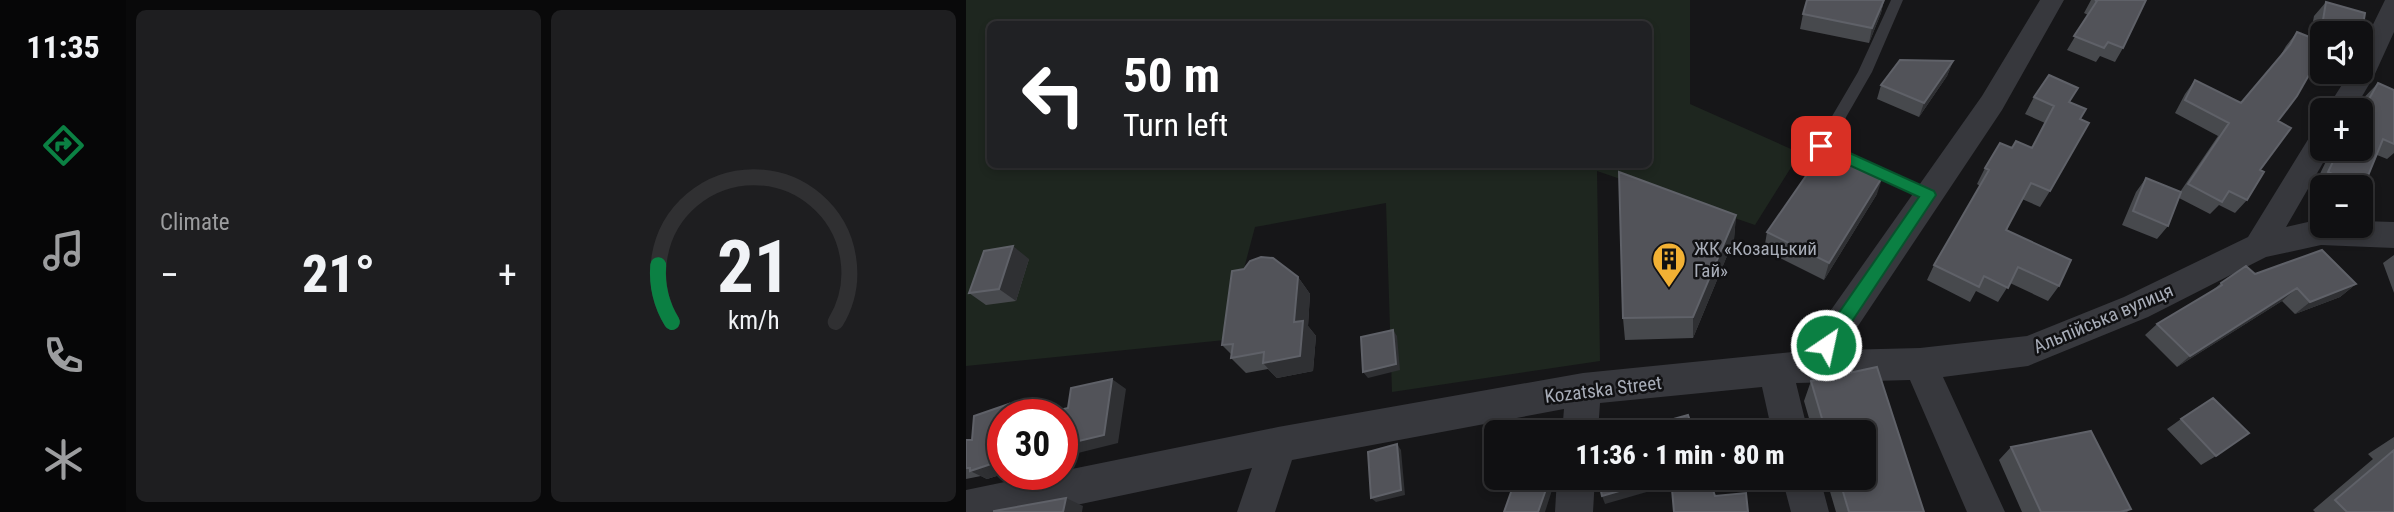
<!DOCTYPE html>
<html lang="en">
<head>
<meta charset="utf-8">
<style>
	body { margin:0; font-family:"Roboto Condensed",sans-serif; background:#1e1e20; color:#f1f3f6; height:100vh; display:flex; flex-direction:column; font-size:26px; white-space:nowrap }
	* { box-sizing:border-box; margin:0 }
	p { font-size:23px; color:#9c9d9f }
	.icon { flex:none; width:38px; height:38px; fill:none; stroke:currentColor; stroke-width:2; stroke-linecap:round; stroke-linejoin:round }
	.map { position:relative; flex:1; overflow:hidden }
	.details { display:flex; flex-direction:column; gap:10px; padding:10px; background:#09090a; width:840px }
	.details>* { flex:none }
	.guide { position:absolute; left:21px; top:21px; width:665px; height:147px; border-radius:10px; box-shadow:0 4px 10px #0003,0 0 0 2px #303032; background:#202124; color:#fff; overflow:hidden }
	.buttons { position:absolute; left:1344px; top:21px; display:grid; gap:14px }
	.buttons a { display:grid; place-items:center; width:63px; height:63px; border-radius:10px; background:#101012; box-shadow:0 4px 10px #0003,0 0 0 2px #303032; font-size:35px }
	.speed { position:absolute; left:21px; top:399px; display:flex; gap:14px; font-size:35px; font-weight:700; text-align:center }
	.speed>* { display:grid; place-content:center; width:91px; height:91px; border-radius:50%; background:#101012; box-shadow:0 4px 10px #0003,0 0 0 2px #303032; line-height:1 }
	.speed .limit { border:10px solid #d22; background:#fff; color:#111 }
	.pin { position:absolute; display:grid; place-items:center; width:60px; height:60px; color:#fff; margin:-30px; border-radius:14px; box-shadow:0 4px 10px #0006 }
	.me { position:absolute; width:77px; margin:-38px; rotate:34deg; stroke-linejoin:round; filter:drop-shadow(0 0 5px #0008) }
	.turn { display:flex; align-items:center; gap:24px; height:147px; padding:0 21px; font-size:32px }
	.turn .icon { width:91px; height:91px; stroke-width:2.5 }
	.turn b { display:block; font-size:49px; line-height:60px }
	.big { font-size:52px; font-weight:800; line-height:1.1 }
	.details .card { flex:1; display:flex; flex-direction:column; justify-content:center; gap:10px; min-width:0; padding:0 24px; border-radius:10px; background:#1e1e20 }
	.details .dial { align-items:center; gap:0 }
	.dial svg { height:182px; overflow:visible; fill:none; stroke:#303032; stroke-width:7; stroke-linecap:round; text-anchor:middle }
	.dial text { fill:#f1f3f6; stroke:none }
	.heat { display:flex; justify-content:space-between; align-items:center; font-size:38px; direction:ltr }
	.details .tiles { flex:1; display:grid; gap:10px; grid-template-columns:repeat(2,1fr) }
	.trip { position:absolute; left:518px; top:420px; width:392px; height:70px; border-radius:10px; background:#101012; box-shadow:0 4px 10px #0003,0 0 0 2px #303032; font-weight:800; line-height:70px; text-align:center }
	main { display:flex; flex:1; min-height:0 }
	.dock { display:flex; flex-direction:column; width:126px; justify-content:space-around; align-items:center; background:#060607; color:#9c9d9f }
	.dock .icon { width:49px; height:49px }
	.dock .current { color:#0b8043 }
	.dock b { font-size:32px; color:#f1f3f6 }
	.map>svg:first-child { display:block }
	.green { fill:#1e261f; fill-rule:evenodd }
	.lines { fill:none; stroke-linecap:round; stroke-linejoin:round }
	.lane { fill:#37383d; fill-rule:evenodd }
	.street { fill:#37383d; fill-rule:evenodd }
	.wall { fill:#47494d }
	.shaded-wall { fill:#2f3033 }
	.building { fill:#525359; stroke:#5f6168; stroke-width:2 }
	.route { fill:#0b8043; stroke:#07532c; stroke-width:2 }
	.labels { text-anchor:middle; stroke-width:5; stroke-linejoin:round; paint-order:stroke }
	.poi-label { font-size:19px; fill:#a8adb8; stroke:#111113; text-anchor:start }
	.street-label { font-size:19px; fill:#a8adb8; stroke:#111113 }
</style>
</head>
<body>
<main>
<nav class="dock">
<b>11:35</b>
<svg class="icon current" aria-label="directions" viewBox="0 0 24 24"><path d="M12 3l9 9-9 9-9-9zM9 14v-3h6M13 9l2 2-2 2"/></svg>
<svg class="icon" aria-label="music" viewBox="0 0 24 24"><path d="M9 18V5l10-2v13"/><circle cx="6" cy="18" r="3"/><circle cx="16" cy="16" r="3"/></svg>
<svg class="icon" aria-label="phone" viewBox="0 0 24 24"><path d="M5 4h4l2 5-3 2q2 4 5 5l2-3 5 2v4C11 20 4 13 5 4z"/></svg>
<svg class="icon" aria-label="climate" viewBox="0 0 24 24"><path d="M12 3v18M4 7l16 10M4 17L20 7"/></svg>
</nav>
<section class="details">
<div class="tiles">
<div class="card"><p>Climate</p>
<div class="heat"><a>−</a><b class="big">21°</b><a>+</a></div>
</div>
<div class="card dial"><svg viewBox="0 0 100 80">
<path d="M14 69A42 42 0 1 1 86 69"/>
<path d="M14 69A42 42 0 0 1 8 44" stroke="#0b8043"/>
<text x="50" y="56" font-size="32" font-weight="700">21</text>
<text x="50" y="72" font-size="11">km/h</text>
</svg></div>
</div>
</section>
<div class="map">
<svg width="1428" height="512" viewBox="0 0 1428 512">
	<rect width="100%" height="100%" fill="#161618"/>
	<!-- green -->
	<path class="green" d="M0 0H724V104L834 153 789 225 631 171 634 361 426 392 420 203 289 227 259 340 0 366ZM24 24H682V164H24Z"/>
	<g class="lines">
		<!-- lane -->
		<path class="lane" d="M925 0H937L906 72 864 145 968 191 970 195 968 199 963 201 850 151 848 147 892 72Z"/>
		<!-- street -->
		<path class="street" d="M1074 0H1098L1036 110 876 350 954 348 1061 336 1158 297 1282 237 1346 133 1356 129V149H1365L1320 227 1355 219 1356 226H1395V221L1428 222V248L1355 245 1300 257 1182 317 1062 366 977 377 1039 512H1001L944 380 830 383 842 432H806L796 387 634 403 632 432H596L598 409 326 460 309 512H271L286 468 77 512H0V490L78 474H96V471L312 427 617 373 836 351 1016 96Z
			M1419 0H1428V32L1408 76 1388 110H1360L1384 72H1395V49Z
			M591 478H629L627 512H589Z
			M816 478H854L863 512H825Z"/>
	</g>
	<!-- wall -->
	<path class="wall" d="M918 0 915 13 903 43 834 29 837 14Z
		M1125 0H1180L1157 48 1149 62 1134 56 1130 62 1101 50 1122 15 1118 13Z
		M1360 2 1399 13 1395 39V33H1356V52L1312 121 1294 170 1281 200 1269 213 1253 205 1244 214 1213 198 1202 226 1191 239 1156 225 1170 192 1180 178 1214 192 1252 136 1209 113 1219 94 1229 80 1275 103 1313 58 1320 46 1331 32 1344 37 1348 16Z
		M987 61 981 76 953 117 911 99 915 85Z
		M1412 83 1428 90V153L1421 159 1411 155 1397 188 1395 190V187L1356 188 1349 184 1366 149H1395V110H1386Z
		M1068 97 1104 103 1114 119 1084 191 1074 207 1056 199 1040 230 1093 286 1082 301 1044 283 1032 302 1010 291 1004 302 961 280 968 265 1014 186 1011 184 1019 168 1046 148H1066L1079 123 1059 114Z
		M911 194 858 280 798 250 801 232Z
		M770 215 768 239 727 338 659 340 657 318Z
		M1428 255V293L1417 263Z
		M63 259 50 301 20 305 3 293Z
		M1289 274 1390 284 1374 297 1329 314 1316 301 1211 367 1179 335 1191 324 1247 290 1255 283Z
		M332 277 344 294 342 326 350 336 347 371 311 378 302 369 280 373 265 358V354L256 345Z
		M911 367 958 512H870L860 478H898V432H847L838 401 845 381Z
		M43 404 59 413V415H37V474L21 479 15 476 0 479V440H6L8 416Z
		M1215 419 1250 456 1235 465 1201 429Z
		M1428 437V512H1349L1347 510 1407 459 1402 454Z
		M1045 447 1165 509 1161 512H1056L1033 460Z"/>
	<!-- shaded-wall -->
	<path class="shaded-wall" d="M918 0 915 13 903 43 906 28Z
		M987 61 981 76 953 117 958 103Z
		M917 176 911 194 858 280 863 263Z
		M770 215 768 239 727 338V317Z
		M47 246 63 259 50 301 33 289Z
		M332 277 344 294 342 326 350 336 347 371 311 378 297 363 328 322Z
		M1390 284 1374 297 1329 314 1344 302Z
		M1331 288 1316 301 1211 367 1224 356Z
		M427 330 431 336 434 370 402 378 397 372Z
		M146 379 160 389 152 443 96 457V445Z
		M43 404 59 413V415H43Z
		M431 444 435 450 439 495 410 502 405 498Z
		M37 460V474L21 479 4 471Z
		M584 478H585L588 484 579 512H572Z
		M698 478H705V485L639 504 636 496Z
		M100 498 117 506 116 512H97Z"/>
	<!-- building -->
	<path class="building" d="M841 0H918L906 28 837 14Z
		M1129 0H1180L1157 48 1142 42 1138 48 1108 36 1131 1Z
		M1360 2 1399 13 1395 38V33H1379L1356 26Z
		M1331 32 1356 42V52L1331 96 1312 121 1325 128 1294 170 1298 172 1281 200 1263 191 1256 202 1222 184 1263 123 1219 100 1229 80 1275 103 1324 45Z
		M934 60 987 61 958 103 915 85Z
		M1083 75 1112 88 1103 102 1120 109 1114 119 1123 123 1084 191 1065 183 1040 230 1105 260 1093 286 1052 267 1042 288 1018 276 1013 287 968 265 1023 170 1019 168 1034 143 1046 148 1050 141 1066 148 1088 106 1068 97Z
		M1412 83 1428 90V144L1417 139 1397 188 1362 172 1373 149H1395V110H1391L1396 100 1403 99Z
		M858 150 917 176 863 263 801 232Z
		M653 172 770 215 727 317 657 318Z
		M1180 178 1215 192 1202 226 1167 211Z
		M47 246 33 289 3 293 18 251Z
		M1356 250 1390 284 1344 302 1331 288 1224 356 1191 324 1256 285 1255 283 1280 266 1289 274Z
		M295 257 307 258 332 277 328 322 337 321 334 356 297 363 298 352 265 358 267 344 256 345 266 271 278 269 284 261Z
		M427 330 430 364 397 372 395 337Z
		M911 367 958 512H883L873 478H898V432H860L845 381Z
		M146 379 138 435 96 445V415H73L102 408 105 388Z
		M1247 398 1283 433 1250 456 1215 419Z
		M43 404V415H37V460L4 471V468H0V440H6L8 416Z
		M722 415 728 432H661Z
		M1125 431 1165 509 1154 512H1075L1045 447Z
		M431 444 435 490 405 498 402 452Z
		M1428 450V512H1381L1369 500Z
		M550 478H584L572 512H538Z
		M632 478H698L636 496Z
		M705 478H743L749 496 780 493 782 512H708Z
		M100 498 97 512H28V511Z"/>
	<!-- route -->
	<path class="route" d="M855 140 968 191 970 195 867 350 860 353 854 350 852 345 854 340 953 197 850 150 848 146Z"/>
	<!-- icons -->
	<defs>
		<g id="building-pin" transform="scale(1.75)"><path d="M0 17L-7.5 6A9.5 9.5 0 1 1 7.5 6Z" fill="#f2b134" stroke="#111113"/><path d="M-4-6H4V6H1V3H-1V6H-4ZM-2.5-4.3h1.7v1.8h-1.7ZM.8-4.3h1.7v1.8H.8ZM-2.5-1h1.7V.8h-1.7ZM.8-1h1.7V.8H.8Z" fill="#111"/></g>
	</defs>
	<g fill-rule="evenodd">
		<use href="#building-pin" x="703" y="259"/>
	</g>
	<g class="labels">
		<!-- poi labels -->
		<g class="poi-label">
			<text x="728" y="255">ЖК «Козацький<tspan x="728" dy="22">Гай»</tspan></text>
		</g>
		<!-- street labels -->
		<g class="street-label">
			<text transform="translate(1137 318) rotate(-23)" y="7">Альпійська вулиця</text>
			<text transform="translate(637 389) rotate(-7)" y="7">Kozatska Street</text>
		</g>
	</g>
</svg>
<div class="buttons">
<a><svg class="icon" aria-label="sound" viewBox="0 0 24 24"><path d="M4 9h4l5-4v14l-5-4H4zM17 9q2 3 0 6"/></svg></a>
<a>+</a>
<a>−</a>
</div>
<div class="speed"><div class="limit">30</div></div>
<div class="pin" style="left:855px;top:146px;background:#d93025"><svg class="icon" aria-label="arrive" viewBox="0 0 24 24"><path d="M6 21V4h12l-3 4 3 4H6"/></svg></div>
<svg class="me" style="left:860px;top:345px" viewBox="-20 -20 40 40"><circle r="17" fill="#0b8043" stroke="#fff" stroke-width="3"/><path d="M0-11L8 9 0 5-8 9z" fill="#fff"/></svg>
<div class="trip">11:36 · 1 min · 80 m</div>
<div class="guide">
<div class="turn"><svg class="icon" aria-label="left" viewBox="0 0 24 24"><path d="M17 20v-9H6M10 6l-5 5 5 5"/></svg><div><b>50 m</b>Turn left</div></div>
</div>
</div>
</main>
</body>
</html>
